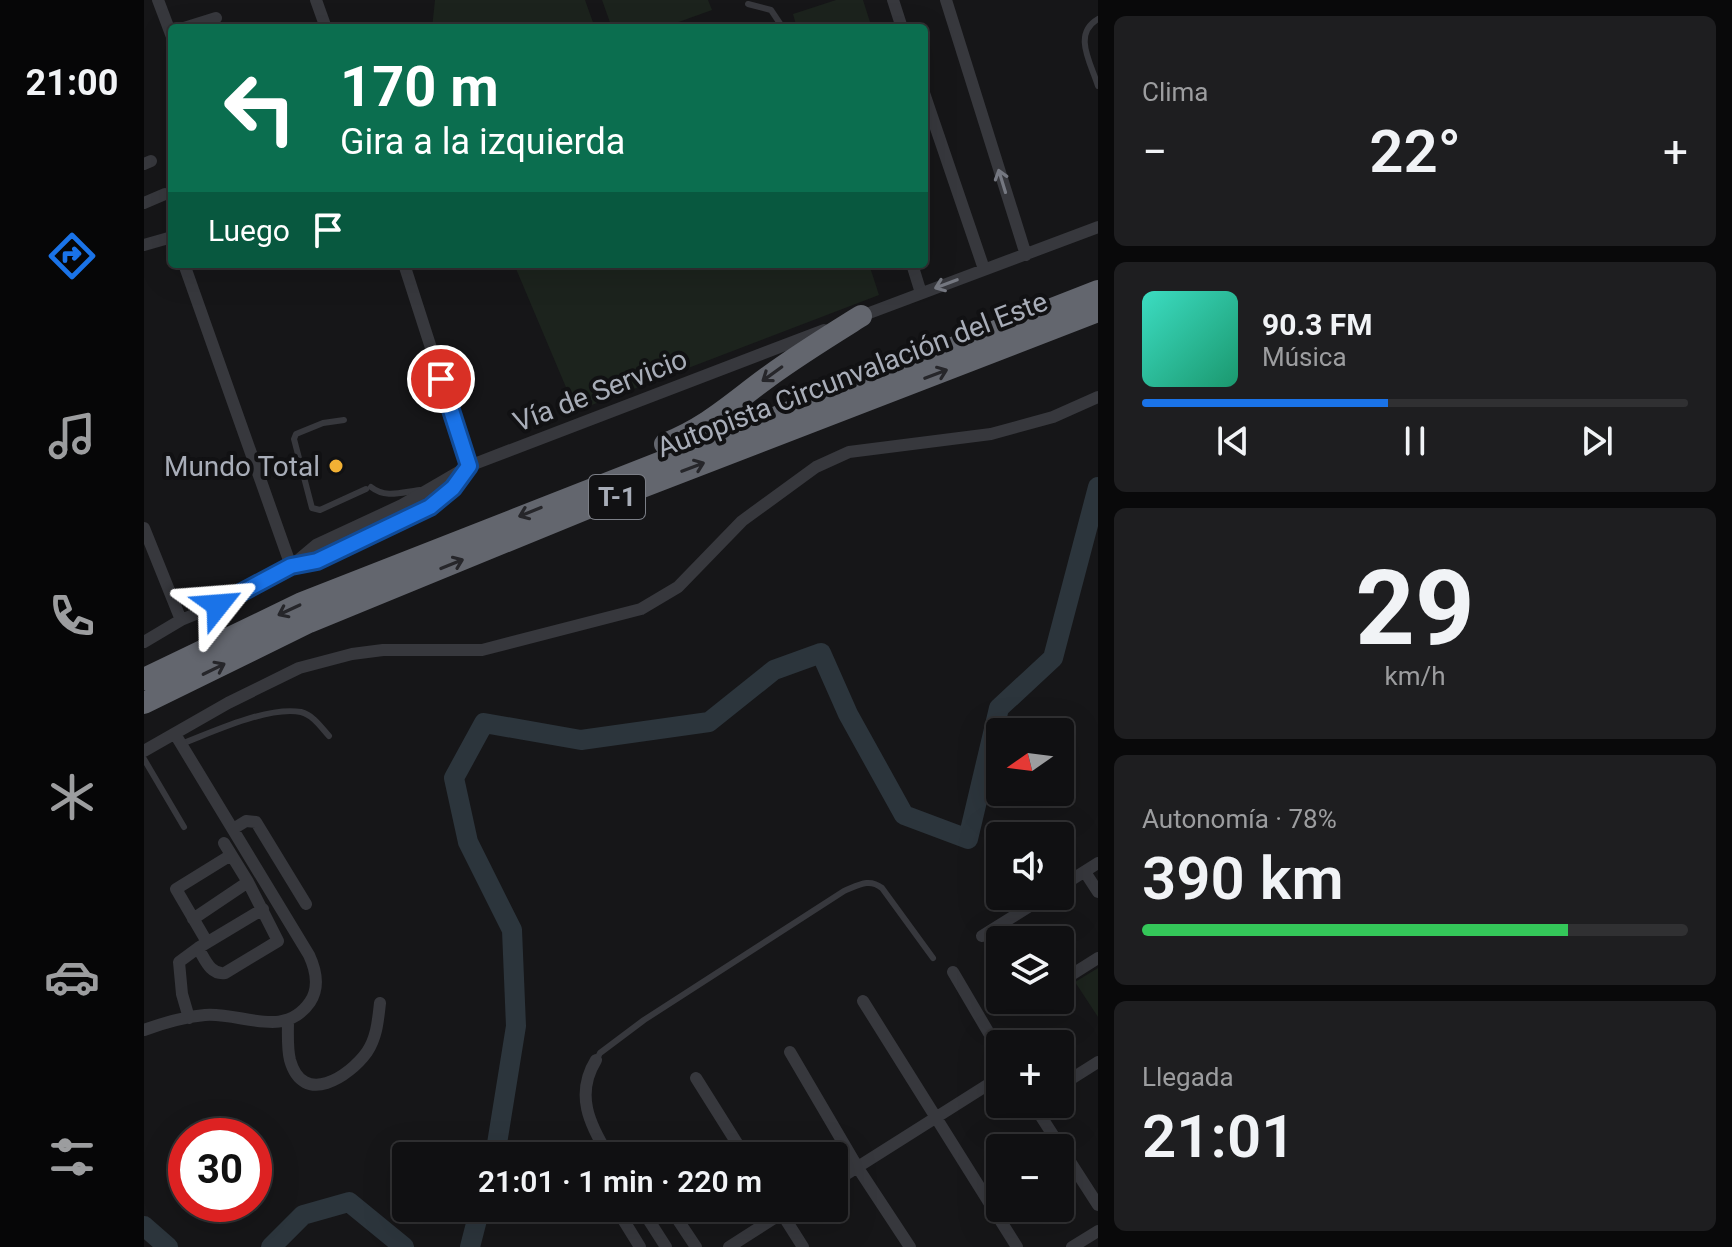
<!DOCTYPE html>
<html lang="es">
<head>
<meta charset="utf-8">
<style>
	body { margin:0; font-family:Roboto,sans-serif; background:#1e1e20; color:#f1f3f6; height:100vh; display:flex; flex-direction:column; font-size:30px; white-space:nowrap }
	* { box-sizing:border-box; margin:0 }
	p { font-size:26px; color:#9c9d9f }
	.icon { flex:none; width:44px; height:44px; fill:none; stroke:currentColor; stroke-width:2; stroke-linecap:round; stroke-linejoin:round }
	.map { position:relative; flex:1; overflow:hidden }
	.panel { display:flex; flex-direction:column; gap:16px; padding:16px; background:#09090a; width:634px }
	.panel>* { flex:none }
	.hud { position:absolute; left:24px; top:24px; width:760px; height:244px; border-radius:8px; box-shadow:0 8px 32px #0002,0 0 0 2px #303032; background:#0b6e4f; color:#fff; overflow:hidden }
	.needle { width:52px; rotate:256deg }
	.tools { position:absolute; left:842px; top:718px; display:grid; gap:16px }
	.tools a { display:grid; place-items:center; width:88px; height:88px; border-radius:8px; background:#101012; box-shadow:0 8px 32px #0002,0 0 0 2px #303032; font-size:40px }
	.speed { position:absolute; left:24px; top:1118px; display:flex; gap:16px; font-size:40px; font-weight:700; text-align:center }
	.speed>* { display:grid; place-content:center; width:104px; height:104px; border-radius:50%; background:#101012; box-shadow:0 8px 32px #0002,0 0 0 2px #303032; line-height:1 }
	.speed .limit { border:12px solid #d22; background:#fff; color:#111 }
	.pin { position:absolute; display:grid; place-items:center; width:68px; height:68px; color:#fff; margin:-34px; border:4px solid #fff; border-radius:50%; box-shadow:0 2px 8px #0007 }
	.me { position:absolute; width:88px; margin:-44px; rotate:62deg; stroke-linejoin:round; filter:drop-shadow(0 0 6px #0008) }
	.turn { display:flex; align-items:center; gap:28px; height:168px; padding:0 40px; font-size:36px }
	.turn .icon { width:104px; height:104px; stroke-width:2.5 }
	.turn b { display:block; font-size:56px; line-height:68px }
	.then { display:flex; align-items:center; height:76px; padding:0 40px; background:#0003; gap:16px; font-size:30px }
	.big { font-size:60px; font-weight:600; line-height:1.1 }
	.panel .widget { flex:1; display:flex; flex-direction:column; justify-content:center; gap:12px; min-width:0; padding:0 28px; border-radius:12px; background:#1e1e20 }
	.panel .dial { align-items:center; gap:0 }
	.dial b { font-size:104px; line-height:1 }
	.song { display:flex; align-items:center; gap:24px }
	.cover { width:96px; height:96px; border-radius:12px; background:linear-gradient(135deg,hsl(170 70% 55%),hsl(160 70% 35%)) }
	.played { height:8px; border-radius:4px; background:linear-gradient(90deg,#1a73e8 45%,#303032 45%) }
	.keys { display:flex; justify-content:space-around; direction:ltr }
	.heat { display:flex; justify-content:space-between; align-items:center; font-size:44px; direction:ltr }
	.charge { height:12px; border-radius:6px; background:linear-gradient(90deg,#34c759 78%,#303032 0) }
	.trip { position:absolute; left:248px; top:1142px; width:456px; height:80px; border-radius:8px; background:#101012; box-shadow:0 8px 32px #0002,0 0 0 2px #303032; font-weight:600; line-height:80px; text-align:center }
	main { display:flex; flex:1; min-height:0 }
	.dock { display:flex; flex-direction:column; width:144px; justify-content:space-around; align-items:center; background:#060607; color:#9c9d9f }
	.dock .icon { width:56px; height:56px }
	.dock .active { color:#1a73e8 }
	.dock b { font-size:36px; color:#f1f3f6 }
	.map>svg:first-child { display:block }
	.green { fill:#1c231d }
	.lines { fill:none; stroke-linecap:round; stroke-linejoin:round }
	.river { stroke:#2c353c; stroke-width:20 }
	.lane { stroke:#37383d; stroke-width:6 }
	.street { stroke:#37383d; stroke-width:12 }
	.highway { stroke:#63666e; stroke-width:22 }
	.oneway { stroke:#757881 }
	.oneway2 { stroke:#26262a }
	.route-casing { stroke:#114b97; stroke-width:20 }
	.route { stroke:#1a73e8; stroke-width:14 }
	.poi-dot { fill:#f2b134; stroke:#111113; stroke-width:3 }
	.labels { text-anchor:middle; stroke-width:8; stroke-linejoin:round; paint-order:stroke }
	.shield { fill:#111113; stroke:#7b7e86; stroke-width:2 }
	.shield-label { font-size:26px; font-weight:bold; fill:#a8adb8 }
	.street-label { font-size:28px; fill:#a8adb8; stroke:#111113 }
	.poi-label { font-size:28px; fill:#a8adb8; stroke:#111113; text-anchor:end }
</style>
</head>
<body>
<main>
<nav class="dock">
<b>21:00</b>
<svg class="icon active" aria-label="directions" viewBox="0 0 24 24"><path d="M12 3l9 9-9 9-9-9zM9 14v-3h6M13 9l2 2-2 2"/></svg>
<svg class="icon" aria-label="music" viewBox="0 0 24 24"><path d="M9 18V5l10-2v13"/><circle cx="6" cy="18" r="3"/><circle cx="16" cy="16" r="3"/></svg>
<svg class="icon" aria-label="phone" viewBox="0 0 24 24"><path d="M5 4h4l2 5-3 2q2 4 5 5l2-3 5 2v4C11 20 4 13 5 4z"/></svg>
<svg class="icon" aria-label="climate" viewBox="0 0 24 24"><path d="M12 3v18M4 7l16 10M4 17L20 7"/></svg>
<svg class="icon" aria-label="car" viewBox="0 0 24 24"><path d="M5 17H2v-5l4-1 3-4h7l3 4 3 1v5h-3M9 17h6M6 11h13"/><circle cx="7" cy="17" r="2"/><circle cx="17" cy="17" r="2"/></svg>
<svg class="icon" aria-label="filters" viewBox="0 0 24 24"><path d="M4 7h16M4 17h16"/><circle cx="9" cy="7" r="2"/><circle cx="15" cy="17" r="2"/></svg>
</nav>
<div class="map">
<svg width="954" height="1247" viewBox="0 0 954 1247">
	<rect width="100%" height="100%" fill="#161618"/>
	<!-- green -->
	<path class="green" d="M291 0H441L451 28H288Z
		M458 0H564L568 10 518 28H468Z
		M692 0H719L726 22 707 28H653L649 14Z
		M370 264H725L735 295 432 411Z
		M954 968V1017L931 982Z"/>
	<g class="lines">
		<!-- river -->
		<path class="river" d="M351 1156 372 1026 368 930 324 842 310 778 340 723 437 740 565 722 630 670 677 653 704 714 760 815 824 839 855 708 909 658 954 487
			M0 1226 24 1247
			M127 1247 159 1215 205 1202 260 1247
			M326 1247 336 1208"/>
		<!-- lane -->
		<path class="lane" d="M604 4 627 10 639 28
			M954 19C928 34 947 63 954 86
			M200 420 179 423 152 434 150 439 168 508 176 510 222 489
			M227 487C242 499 258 492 276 490
			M37 744C69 732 123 706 157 712 169 715 177 727 185 736
			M0 759 40 827
			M453 1059 456 1053 500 1020 700 891C715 885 725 878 738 888L789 958"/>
		<!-- street -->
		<path class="street" d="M14 0 28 37
			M172 0 182 28
			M749 0 758 28
			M802 0 882 255
			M40 28 72 18
			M780 93 840 269
			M0 164 7 161
			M0 203 21 194
			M0 245 28 237
			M40 264 147 566
			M260 264 325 466
			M768 264 777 293
			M712 318 954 227
			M0 528 37 620
			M147 566 172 545 258 505 325 466 680 330
			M0 642 37 620 74 605 147 566 173 561 286 507 309 488 321 472
			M0 751 84 703 155 668 208 654 239 650H338L497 609 534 587 598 521 672 467 705 452 847 434 909 417 954 397
			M89 829 102 821 112 822 162 904
			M941 872 954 892
			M916 887 954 863
			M49 919 104 882
			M838 936 902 896
			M63 942 32 889 87 855
			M54 948C61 959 66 975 81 973L134 941 104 882 80 843
			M809 972 856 1052
			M916 982 954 958
			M719 1001 873 1247
			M881 1004 887 1000
			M45 1018 38 994 35 962 54 948 119 909
			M144 1021C144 1033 143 1048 146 1060 159 1107 205 1077 223 1052 233 1037 234 1020 236 1003
			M0 1030C19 1023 40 1017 61 1015 98 1012 140 1040 166 1002 176 987 172 970 165 955L31 734
			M646 1052 714 1168 766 1247
			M452 1060C431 1094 445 1124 465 1156
			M552 1078 601 1156
			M927 1079 954 1062
			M889 1104 954 1205
			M459 1147 468 1146 487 1156
			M690 1182 856 1077
			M472 1208 496 1247
			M497 1208 522 1247
			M526 1208 552 1247
			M635 1209 659 1247
			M585 1247 646 1208
			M928 1247 954 1231"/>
		<!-- highway -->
		<path class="highway" d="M521 444C565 426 587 404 624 377 654 355 685 336 717 316
			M0 679 158 603 954 291
			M0 703 165 622 441 509 954 311"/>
	</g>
	<!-- one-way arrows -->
	<defs><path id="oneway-shaft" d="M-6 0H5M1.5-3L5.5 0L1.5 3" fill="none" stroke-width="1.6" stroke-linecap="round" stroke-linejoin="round" transform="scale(2)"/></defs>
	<g class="oneway">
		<use href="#oneway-shaft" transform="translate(858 181) rotate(-107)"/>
		<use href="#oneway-shaft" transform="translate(802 284) rotate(159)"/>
	</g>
	<g class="oneway2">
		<use href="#oneway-shaft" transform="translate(628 374) rotate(144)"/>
		<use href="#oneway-shaft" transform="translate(792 374) rotate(-21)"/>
		<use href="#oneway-shaft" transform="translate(549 467) rotate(-21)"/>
		<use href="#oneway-shaft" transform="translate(386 512) rotate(158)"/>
		<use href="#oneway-shaft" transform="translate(308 564) rotate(-22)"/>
		<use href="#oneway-shaft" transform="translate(145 610) rotate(155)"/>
		<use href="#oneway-shaft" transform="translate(70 669) rotate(-26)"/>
	</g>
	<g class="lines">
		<!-- route casing -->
		<g class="route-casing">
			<path id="route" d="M74 605 147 566 173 561 286 507 309 488 325 466 297 379"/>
		</g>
		<!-- route -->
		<use href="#route" class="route"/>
	</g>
	<!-- markers -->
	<circle class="poi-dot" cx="192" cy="466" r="8"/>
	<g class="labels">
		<!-- shield labels -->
		<rect class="shield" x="445" y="475" width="56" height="44" rx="6"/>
		<g class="shield-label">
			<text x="473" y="506">T-1</text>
		</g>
		<!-- street labels -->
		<g class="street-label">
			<text transform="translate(708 374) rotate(-21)" y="10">Autopista Circunvalación del Este</text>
			<text transform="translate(456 390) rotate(-21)" y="10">Vía de Servicio</text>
		</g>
		<!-- poi labels -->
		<g class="poi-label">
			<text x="176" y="476">Mundo Total</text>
		</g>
	</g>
</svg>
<div class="tools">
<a><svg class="needle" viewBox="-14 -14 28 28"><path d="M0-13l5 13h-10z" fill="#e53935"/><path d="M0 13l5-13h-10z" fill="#9c9d9f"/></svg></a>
<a><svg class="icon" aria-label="sound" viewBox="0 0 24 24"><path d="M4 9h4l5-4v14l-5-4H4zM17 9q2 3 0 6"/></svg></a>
<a><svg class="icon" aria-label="layers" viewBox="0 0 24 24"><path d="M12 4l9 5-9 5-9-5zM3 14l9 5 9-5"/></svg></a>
<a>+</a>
<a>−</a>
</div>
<div class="speed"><div class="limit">30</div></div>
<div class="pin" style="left:297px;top:379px;background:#d93025"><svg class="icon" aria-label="arrive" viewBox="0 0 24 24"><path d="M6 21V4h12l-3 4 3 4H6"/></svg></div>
<svg class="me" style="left:74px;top:605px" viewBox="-20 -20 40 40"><path d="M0-17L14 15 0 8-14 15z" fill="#1a73e8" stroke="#fff" stroke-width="4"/></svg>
<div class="trip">21:01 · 1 min · 220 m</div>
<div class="hud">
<div class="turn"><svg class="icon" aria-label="left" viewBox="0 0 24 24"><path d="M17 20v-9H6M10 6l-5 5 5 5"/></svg><div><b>170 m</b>Gira a la izquierda</div></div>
<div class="then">Luego<svg class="icon" aria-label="arrive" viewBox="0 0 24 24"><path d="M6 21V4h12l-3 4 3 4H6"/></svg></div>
</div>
</div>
<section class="panel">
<div class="widget"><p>Clima</p>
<div class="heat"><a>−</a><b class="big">22°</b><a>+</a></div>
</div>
<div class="widget">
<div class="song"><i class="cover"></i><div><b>90.3 FM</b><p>Música</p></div></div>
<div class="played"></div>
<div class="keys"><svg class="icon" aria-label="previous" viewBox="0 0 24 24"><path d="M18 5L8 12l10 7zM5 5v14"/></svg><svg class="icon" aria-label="pause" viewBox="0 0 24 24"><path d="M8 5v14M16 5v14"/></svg><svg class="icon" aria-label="next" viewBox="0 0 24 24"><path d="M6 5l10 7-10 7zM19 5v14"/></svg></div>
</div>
<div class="widget dial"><b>29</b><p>km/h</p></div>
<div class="widget"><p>Autonomía · 78%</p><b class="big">390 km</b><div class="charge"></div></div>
<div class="widget"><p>Llegada</p><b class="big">21:01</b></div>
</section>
</main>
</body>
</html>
